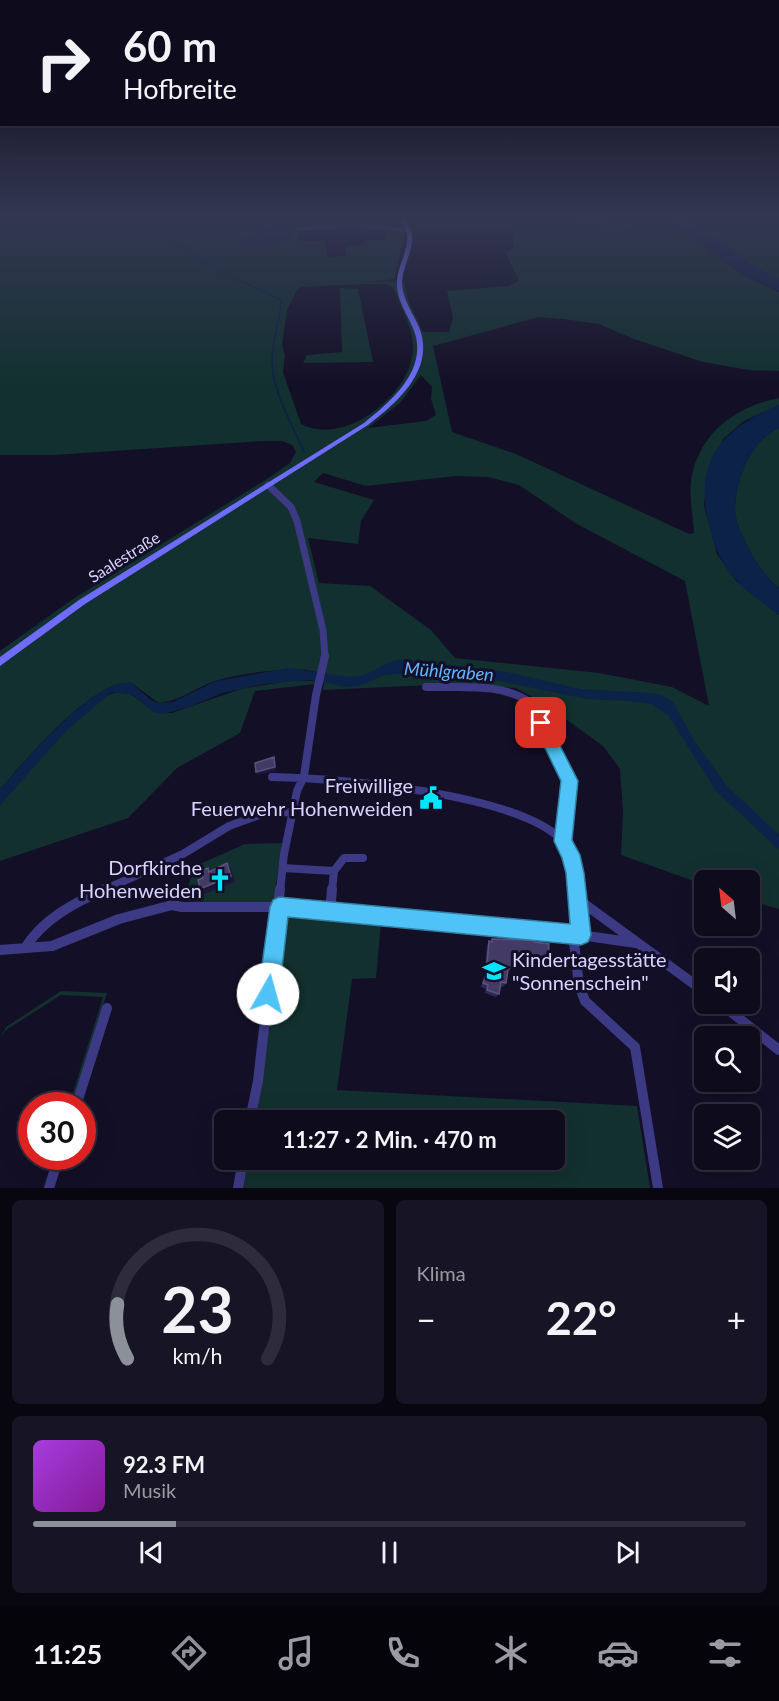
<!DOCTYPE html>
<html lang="de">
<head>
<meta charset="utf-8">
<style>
	body { margin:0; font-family:Lato,sans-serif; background:#171425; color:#f1f3f6; height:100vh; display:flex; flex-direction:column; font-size:22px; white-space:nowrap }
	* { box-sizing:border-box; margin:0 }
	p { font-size:20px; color:#9b9ba3 }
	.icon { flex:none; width:33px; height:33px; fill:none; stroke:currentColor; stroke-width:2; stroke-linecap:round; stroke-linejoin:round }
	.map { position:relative; height:1188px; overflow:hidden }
	.sheet { display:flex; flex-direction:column; gap:12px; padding:12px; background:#08060f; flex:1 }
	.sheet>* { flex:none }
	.top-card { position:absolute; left:0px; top:0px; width:780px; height:126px; box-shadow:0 6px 24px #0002,0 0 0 2px #2e2b3b; background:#0e0b1c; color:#f1f3f6; overflow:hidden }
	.needle { width:39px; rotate:332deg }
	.tools { position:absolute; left:694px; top:870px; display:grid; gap:12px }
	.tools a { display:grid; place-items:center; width:66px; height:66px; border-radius:9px; background:#0e0b1c; box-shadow:0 6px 24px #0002,0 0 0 2px #2e2b3b; font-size:30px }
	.speed { position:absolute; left:18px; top:1092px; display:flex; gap:12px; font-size:30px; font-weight:700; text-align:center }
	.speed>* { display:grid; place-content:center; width:78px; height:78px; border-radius:50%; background:#0e0b1c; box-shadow:0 6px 24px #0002,0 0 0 2px #2e2b3b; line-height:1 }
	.speed .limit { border:9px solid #d22; background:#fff; color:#111 }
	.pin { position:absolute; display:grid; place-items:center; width:51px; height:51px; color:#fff; margin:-26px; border-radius:12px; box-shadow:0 3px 9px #0006 }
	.me { position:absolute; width:66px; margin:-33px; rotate:7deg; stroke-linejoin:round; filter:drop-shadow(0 0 4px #0008) }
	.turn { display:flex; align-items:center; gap:21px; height:126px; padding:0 24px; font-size:27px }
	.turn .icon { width:78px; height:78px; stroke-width:2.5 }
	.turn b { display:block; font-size:42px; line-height:51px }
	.big { font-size:45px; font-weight:700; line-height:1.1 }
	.sheet .widget { flex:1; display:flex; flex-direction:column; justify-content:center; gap:9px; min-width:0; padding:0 21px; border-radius:9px; background:#171425 }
	.sheet .dial { align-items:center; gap:0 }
	.dial svg { height:156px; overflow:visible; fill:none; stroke:#2e2b3b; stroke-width:7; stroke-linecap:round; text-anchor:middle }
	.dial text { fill:#f1f3f6; stroke:none }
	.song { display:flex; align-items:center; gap:18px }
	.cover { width:72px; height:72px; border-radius:9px; background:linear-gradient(135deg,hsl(280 70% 55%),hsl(290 70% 35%)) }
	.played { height:6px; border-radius:3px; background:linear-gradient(90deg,#8c9099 20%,#2e2b3b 20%) }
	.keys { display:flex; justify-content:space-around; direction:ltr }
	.heat { display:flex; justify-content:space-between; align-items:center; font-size:33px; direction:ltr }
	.sheet .tiles { flex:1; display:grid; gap:12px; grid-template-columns:1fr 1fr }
	.widget:last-child { grid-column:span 2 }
	.trip { position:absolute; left:214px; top:1110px; width:351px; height:60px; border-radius:9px; background:#0e0b1c; box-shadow:0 6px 24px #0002,0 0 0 2px #2e2b3b; font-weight:700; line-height:60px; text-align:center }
	.dock { display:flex; height:96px; justify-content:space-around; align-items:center; background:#06040b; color:#9b9ba3 }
	.dock .icon { width:42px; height:42px }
	.dock .active { color:#8c9099 }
	.dock b { font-size:27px; color:#f1f3f6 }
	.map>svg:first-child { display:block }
	.green { fill:#12302f; fill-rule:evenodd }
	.water { fill:#0c2248 }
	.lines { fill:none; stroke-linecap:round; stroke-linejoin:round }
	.stream { stroke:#0c2248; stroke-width:1.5 }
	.street-far3 { stroke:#3d3a85; stroke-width:4 }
	.street-far2 { stroke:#3d3a85; stroke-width:7 }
	.street-far1 { stroke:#3d3a85; stroke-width:8 }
	.street { stroke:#3d3a85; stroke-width:10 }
	.secondary { fill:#6f6bff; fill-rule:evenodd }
	.wall { fill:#312854 }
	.shaded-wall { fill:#1d163a }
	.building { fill:#433a66; stroke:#5a527e; stroke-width:1.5 }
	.route { fill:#4fc3f7; stroke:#337fa1; stroke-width:1.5 }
	.labels { text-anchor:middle; stroke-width:6; stroke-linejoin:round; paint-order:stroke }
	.street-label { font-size:16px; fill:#d9d4ff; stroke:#130f26 }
	.water-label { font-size:18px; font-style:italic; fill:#62b6ff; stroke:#130f26 }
	.near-poi-label { font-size:20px; fill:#d9d4ff; stroke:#130f26; text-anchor:end }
</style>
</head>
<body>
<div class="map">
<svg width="779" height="1188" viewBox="0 0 779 1188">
	<rect width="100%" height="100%" fill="#130f26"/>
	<!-- green -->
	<path class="green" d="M0 219H301L298 221V241H325L327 257 346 256V247L365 244V241L386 239 388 230 405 231 394 279 367 282 404 281 408 300 423 332H449L453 318 447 291 509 286 519 281 506 253 514 247 512 228 498 219H555L576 225 637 229 635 224 594 219H666L740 273 779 292V371L749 370 703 362 634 339 599 324 563 319 539 317 433 346 452 432 516 454 689 534 694 533C693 517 689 497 691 481 698 434 735 407 779 398V405L744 421 723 439 706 490 704 505 717 554 736 581 779 615V909L750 901V880H705V885L621 855 623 811 620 769 603 746 542 702 516 688 453 684 323 690 324 683 255 691 240 733 177 768 128 818 0 861V805C20 783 91 692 119 692 140 691 143 715 172 713L241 689 288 681H313L316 672C295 665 236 674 215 681 195 688 180 701 159 703L131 683C94 678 25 761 0 789V651L73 599 270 477 290 463 296 452 292 445 282 441H262L54 455H0ZM280 228 293 239 244 246 251 235ZM364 284H385L393 287C399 304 412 325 413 344 416 391 346 448 301 424L283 372 285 355 282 345 287 310 297 290 302 287ZM421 375 432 387 431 399 436 415 426 421 368 428 400 403ZM323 473 366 486 456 476 488 477 519 485 577 524 685 581 709 706 672 687 599 673 455 658 431 630 370 586 319 583 308 538 358 544 361 521 374 500 314 482Z
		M689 219H779V279L751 265Z
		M340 288 358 289 373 362 303 363 307 355 342 352Z
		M779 428V588C762 577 734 529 735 509 736 478 750 441 779 428Z
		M282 843 273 905 185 901 193 867 245 844Z
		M285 913 381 924 376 978 352 979 337 1090 637 1106 650 1188H241L247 1160H555V1120H254Z
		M61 991 107 993 71 1105H69L103 997 61 995 6 1030 0 1038 6 1027Z"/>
	<!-- water -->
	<path class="water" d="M555 219H594L636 224 638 229 576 225Z
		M666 219H689L751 265 779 279V291L740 273Z
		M280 228 294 231 293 239 244 246 239 244V240Z
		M779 405V428C750 441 736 478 735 509 734 529 762 577 779 588V615C765 604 748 594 736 580 722 565 715 548 710 528 692 463 720 429 779 405Z
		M404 659 507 672 581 689 650 693 662 695 673 702 695 742 727 786 779 835V850L716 791 668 715 651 704 630 701 587 699 500 681 411 673 384 675 362 685 347 687 311 680 265 684 222 693 189 707 163 714 153 712 133 695 112 692 67 730 0 805V789C25 762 94 678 131 683L151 700 159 703 173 702 216 681 289 668 349 677 364 675 392 661Z"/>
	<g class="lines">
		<!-- stream -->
		<path class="stream" d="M160 232 213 268 281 300C281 320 272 340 272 360 272 392 292 423 304 452"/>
		<!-- street-far3 -->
		<path class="street-far3" d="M298 229 350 225 409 230"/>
		<!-- street-far2 -->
		<path class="street-far2" d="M268 485 291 507 297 521 323 630 325 657"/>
		<!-- street-far1 -->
		<path class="street-far1" d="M426 687C460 688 502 682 531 703L570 781 563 841
			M272 777C339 778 512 793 561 839 574 851 575 874 577 891
			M283 868 334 871
			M102 891 183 854 229 826 265 813 291 812
			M280 891 284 854 297 791 304 776 316 695 325 656
			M332 891 334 871 344 858H363"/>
		<!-- street -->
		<path class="street" d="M577 889 579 900 705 992
			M579 900 581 935
			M330 913 332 889
			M573 934 579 985 585 1001 635 1047 658 1188
			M25 948C43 919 74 903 105 889
			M0 950 52 946 119 919 172 905 182 907H279L573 934 636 943
			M721 1004 779 1050
			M76 1106 107 1008
			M250 1120 258 1081 280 889
			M49 1188 59 1156
			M238 1188 243 1160"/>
		<!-- secondary -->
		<path class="secondary" d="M399 219H403C407 223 412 228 412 234 414 250 402 267 402 284 403 300 413 313 419 327 436 369 398 402 368 425L85 604 0 666V657L79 600 364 423C392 400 430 369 413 328 407 314 397 300 397 285 396 267 409 252 407 235 407 228 403 224 399 219Z"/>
	</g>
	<!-- wall -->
	<path class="wall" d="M492 939 534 942 548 961 544 966 539 963 526 966 525 960 511 968 508 971 506 983 503 987 500 986 499 994 496 997 485 993 486 989 481 987 487 969 485 968 487 946 489 941 491 942Z"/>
	<!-- shaded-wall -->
	<path class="shaded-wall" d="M274 757 276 771 257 775 256 772Z
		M227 863 231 869 235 882 204 894 200 889Z
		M528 956 525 960 511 968 505 974 514 964Z"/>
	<!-- building -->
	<path class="building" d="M274 757 275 767 256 772 255 763Z
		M227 863 231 876 200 889 198 880 203 878 201 871 208 868 209 872Z
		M492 939 533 940 534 942 549 944 548 961 542 959 530 962 528 956 514 964 508 970 506 983 501 982 499 994 487 990 488 985 483 983 490 965 487 963 489 941 492 942Z"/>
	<!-- sky -->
	<linearGradient id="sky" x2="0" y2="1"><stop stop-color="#0a0815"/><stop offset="0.57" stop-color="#333752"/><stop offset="1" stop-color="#333752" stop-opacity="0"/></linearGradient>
	<rect width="779" height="385" fill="url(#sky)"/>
	<!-- route -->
	<path class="route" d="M541 716 546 718 578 781 572 840 580 855 584 873 591 935 588 942 581 945 288 917 279 994 276 1001 268 1004 261 1001 258 994 270 907 273 900 279 897 570 924 566 873 562 858 554 841 561 781 533 723 535 718Z"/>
	<!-- icons -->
	<defs>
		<g id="civic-bare" transform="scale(1.8)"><path d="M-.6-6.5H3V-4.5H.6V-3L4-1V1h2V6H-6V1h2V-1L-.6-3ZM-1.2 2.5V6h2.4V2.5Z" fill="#00e5ff" stroke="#130f26" stroke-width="2.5" paint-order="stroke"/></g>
		<g id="church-bare" transform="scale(1.8)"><path d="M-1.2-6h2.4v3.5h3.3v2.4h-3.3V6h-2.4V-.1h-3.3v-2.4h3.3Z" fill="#00e5ff" stroke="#130f26" stroke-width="2.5" paint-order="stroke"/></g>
		<g id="school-bare" transform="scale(1.8)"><path d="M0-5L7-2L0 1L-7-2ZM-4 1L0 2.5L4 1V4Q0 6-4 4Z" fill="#00e5ff" stroke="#130f26" stroke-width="2.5" paint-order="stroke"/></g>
	</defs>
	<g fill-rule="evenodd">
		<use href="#civic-bare" x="431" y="798"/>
		<use href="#church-bare" x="220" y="880"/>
		<use href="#school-bare" x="494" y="971"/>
	</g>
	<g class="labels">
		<!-- street labels -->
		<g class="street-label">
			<text transform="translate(124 557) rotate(-32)" y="6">Saalestraße</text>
		</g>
		<!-- water labels -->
		<g class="water-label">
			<text transform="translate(449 672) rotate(4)" y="6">Mühlgraben</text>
		</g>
		<!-- near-poi labels -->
		<g class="near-poi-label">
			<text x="413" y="793">Freiwillige<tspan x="413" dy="23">Feuerwehr Hohenweiden</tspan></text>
			<text x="202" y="875">Dorfkirche<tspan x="202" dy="23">Hohenweiden</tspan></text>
			<text x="512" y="967" text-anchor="start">Kindertagesstätte<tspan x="512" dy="23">"Sonnenschein"</tspan></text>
		</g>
	</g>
</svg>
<div class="tools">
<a><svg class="needle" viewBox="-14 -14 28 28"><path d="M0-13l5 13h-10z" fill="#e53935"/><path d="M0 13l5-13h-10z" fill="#9b9ba3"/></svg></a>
<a><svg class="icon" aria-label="sound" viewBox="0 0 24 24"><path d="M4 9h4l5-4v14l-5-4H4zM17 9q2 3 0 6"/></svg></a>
<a><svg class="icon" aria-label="search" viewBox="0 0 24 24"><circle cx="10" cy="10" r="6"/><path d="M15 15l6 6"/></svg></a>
<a><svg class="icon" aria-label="layers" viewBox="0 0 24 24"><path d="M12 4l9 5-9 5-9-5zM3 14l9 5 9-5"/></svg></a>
</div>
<div class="speed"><div class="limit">30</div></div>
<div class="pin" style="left:541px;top:723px;background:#d93025"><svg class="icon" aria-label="arrive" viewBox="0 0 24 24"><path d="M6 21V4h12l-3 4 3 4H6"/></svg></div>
<svg class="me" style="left:268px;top:994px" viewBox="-20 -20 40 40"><circle r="19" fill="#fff"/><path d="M0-13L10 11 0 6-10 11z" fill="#4fc3f7"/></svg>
<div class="trip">11:27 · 2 Min. · 470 m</div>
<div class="top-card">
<div class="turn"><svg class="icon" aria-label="right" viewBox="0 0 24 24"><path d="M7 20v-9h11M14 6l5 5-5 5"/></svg><div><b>60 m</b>Hofbreite</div></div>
</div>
</div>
<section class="sheet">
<div class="tiles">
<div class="widget dial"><svg viewBox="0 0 100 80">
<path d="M14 69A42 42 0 1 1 86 69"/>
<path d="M14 69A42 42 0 0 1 9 41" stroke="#8c9099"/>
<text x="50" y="56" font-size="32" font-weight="700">23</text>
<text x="50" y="72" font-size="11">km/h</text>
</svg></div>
<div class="widget"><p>Klima</p>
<div class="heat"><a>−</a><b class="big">22°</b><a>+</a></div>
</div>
<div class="widget">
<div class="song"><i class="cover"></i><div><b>92.3 FM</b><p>Musik</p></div></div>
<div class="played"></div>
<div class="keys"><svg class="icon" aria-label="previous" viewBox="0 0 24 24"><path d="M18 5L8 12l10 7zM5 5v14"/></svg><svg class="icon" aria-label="pause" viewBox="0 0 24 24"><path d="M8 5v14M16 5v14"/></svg><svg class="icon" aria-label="next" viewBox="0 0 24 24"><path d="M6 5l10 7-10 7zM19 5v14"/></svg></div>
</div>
</div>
</section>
<nav class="dock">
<b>11:25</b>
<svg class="icon active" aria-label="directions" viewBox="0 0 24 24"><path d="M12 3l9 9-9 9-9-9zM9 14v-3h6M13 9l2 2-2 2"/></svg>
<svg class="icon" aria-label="music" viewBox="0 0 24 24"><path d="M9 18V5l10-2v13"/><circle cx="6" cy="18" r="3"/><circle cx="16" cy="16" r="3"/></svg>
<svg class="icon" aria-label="phone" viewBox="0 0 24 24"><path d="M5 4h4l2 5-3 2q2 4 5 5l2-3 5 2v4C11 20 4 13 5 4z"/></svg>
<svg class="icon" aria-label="climate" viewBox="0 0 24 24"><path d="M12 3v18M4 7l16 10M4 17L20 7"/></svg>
<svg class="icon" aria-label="car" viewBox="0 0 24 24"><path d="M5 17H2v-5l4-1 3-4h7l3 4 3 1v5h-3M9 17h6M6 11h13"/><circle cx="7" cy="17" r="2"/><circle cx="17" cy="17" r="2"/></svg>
<svg class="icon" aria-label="filters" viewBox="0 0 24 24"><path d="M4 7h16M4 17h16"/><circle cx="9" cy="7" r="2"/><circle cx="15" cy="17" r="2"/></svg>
</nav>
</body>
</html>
